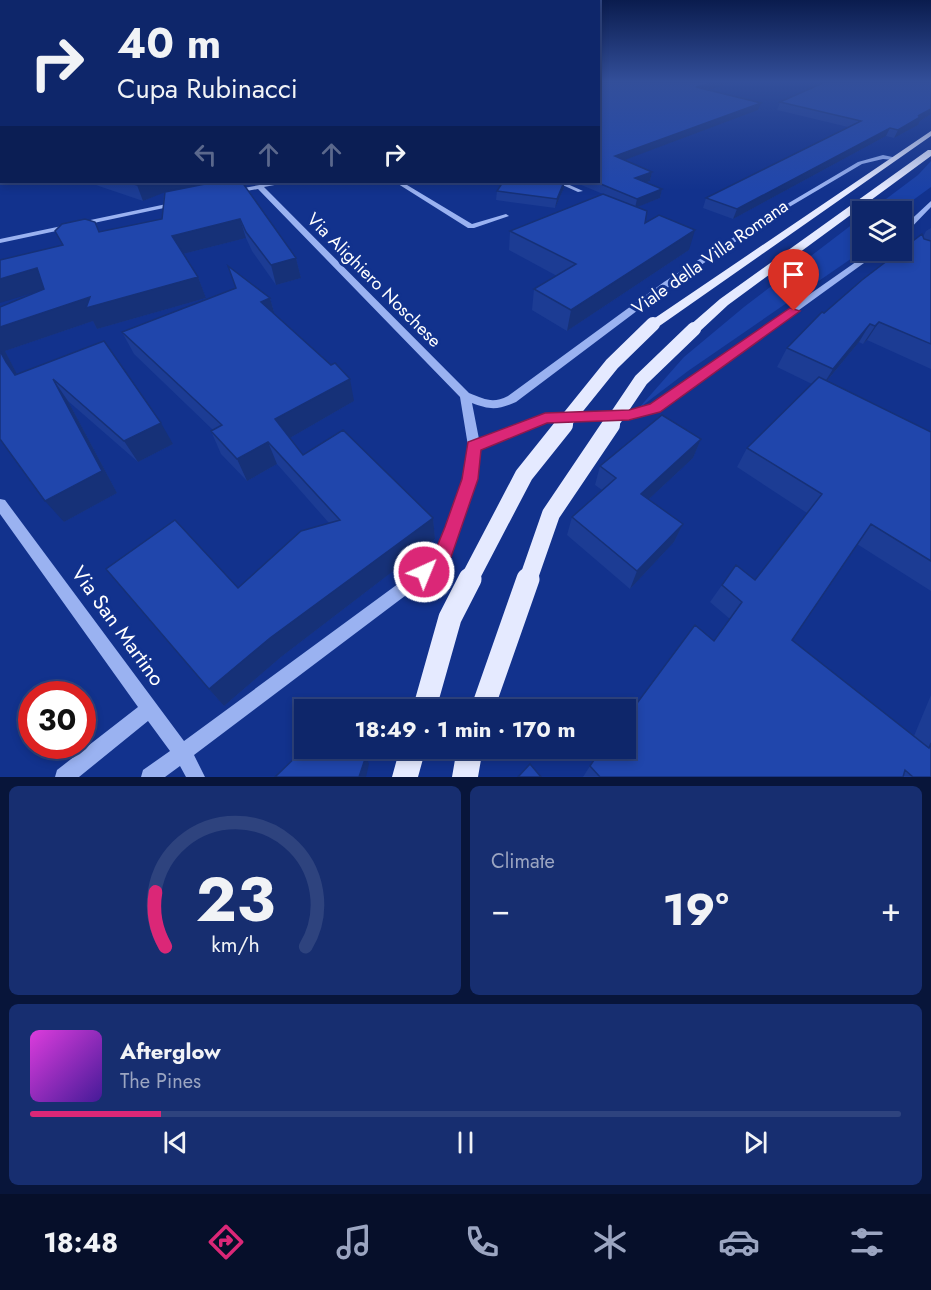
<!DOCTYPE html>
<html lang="en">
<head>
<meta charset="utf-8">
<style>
	body { margin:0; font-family:Jost,sans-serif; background:#172e70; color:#f1f3f6; height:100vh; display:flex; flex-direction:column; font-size:22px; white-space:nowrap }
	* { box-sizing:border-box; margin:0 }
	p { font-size:20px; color:#9ba5c1 }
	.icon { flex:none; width:33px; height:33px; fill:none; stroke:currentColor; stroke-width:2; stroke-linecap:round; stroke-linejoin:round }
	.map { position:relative; height:777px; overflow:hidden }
	.details { display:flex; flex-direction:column; gap:9px; padding:9px; background:#08153a; flex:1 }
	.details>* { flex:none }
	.top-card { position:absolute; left:0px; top:0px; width:600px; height:183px; box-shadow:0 3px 9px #0003,0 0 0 2px #2e437e; background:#0e266a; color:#f1f3f6; overflow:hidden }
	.controls { position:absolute; left:852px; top:201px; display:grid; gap:12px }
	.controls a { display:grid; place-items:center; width:60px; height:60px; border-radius:0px; background:#0e266a; box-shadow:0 3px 9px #0003,0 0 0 2px #2e437e; font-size:30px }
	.speed { position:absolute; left:18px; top:681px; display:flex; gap:12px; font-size:30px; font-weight:700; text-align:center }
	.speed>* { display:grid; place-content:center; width:78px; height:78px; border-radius:50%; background:#0e266a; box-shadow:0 3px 9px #0003,0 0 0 2px #2e437e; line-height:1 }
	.speed .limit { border:9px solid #d22; background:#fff; color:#111 }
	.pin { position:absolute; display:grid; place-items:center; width:51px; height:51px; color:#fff; margin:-62px -26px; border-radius:50% 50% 50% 0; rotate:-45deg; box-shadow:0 0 6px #0007 }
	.pin .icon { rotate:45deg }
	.me { position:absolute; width:66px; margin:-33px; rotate:44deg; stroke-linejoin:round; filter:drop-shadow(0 0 4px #0008) }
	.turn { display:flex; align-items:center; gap:21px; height:126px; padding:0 18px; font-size:27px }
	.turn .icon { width:78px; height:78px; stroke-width:2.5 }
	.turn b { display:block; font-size:42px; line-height:51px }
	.lanes { display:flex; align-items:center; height:57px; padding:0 18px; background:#0003; justify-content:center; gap:30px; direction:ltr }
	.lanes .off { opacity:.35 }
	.big { font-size:45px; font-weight:700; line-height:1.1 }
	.details .widget { flex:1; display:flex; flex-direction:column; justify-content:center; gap:9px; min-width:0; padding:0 21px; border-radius:9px; background:#172e70 }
	.details .dial { align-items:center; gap:0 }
	.dial svg { height:156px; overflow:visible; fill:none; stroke:#2e437e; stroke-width:7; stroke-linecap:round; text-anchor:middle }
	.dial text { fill:#f1f3f6; stroke:none }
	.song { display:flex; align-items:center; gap:18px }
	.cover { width:72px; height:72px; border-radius:9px; background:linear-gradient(135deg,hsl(300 70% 55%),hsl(260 70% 35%)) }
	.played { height:6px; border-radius:3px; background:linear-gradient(90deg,#db2777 15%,#2e437e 15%) }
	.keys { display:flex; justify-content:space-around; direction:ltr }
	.heat { display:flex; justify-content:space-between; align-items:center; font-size:33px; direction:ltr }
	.details .tiles { flex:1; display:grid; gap:9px; grid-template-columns:1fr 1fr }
	.widget:last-child { grid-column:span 2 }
	.trip { position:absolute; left:294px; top:699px; width:342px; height:60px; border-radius:0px; background:#0e266a; box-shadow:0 3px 9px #0003,0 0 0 2px #2e437e; font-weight:700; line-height:60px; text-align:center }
	.menu { display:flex; height:96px; justify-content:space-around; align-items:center; background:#060f2a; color:#9ba5c1 }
	.menu .icon { width:42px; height:42px }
	.menu .current { color:#db2777 }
	.menu b { font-size:27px; color:#f1f3f6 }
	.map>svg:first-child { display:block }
	.green { fill:#1a41a7 }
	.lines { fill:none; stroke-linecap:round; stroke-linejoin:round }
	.minor { fill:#9ab2f1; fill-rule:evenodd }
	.major { fill:#e5eaff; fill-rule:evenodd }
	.major-bridge-far2 { stroke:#e5eaff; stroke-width:14 }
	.major-bridge-far1 { stroke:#e5eaff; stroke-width:18 }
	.major-bridge { stroke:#e5eaff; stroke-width:23 }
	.wall { fill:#1c3c94 }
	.shaded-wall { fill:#163178 }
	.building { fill:#2046ac; stroke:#163178; stroke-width:1.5 }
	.route { fill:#db2777; stroke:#8e194d; stroke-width:1.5 }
	.labels { text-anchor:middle; stroke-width:6; stroke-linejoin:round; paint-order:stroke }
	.street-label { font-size:18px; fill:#fff; stroke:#12328d }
	.near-street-label { font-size:21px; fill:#fff; stroke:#12328d }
</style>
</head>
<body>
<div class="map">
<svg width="931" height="777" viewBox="0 0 931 777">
	<rect width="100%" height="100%" fill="#12328d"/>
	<!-- green -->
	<path class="green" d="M931 161V187L898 211H870L918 175Z
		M862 217V239L855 245 858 254 688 371 638 409 684 357 744 307Z"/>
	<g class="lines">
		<!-- minor -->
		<path class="minor" d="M883 155 897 158 894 160 883 159 862 164 769 219 670 286 516 402C498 410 490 410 472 403L479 439 545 414 629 411 651 405 873 250H882L659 411 629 419 546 422 480 449 476 479 446 565 194 755 205 777H186L180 766 165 777H141L143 770 170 751 148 721 79 777H55L57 770 138 707 0 514V499L5 500 184 741 436 556 464 479 468 446 460 397 258 189 235 193 233 192V190L276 182H286L285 183 264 187 469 393C485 399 492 404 508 396L664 282 765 217 858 162Z
			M0 167H2V171H0Z
			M395 182H402L472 224 506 214 509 216 474 228H468Z
			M556 182H563L583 191 578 192Z
			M931 201V207L905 234H902V228Z
			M176 202 178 203V205L0 243V239Z"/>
		<!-- major -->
		<path class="major" d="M931 131V136L658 327 653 328 646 324Z
			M928 150H931V156L728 305 699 332H689L687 329 689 326 720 299Z
			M400 748H426L418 777H392Z
			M457 748H483L478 777H452Z"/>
		<!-- major-bridge-far2 -->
		<path class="major-bridge-far2" d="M562 426 612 364 653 324
			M610 426 641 380 694 329"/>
		<!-- major-bridge-far1 -->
		<path class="major-bridge-far1" d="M469 580 524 475 564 425
			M528 580 551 514 611 425"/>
		<!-- major-bridge -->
		<path class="major-bridge" d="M424 710 450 618 470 579
			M482 710 528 579"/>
	</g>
	<!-- wall -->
	<path class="wall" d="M931 82V114L920 121 918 125 894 138 886 136 733 219 703 208 706 198 848 127 777 110 780 102Z
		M708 90 758 110 624 160 652 172 650 181 646 183 662 189 660 198 637 207 645 223 689 250 567 331 532 310 534 289 557 276 509 250 510 231 603 194 574 182H598Z
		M87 182H242L296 258 301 278 276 285 252 251 246 238 183 254 198 277 206 298 97 329 93 321 5 351 17 375 104 341 173 444 138 462 68 401 117 493 64 522 0 439V307L36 292 63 245 100 232 162 219 164 192 143 201Z
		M470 182H564V188L555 208 496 200 497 191 501 185Z
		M931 228V369L867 340 863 344 859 342 827 381 931 432V591L857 544 792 640 914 736 931 695V777H583L590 766 714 641 730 619 710 602 722 585 755 580 807 513 737 467 747 448 812 384 777 367 787 348 824 313 923 237 926 231Z
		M270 298 275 315 354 401 290 438 303 455 433 518 435 539 281 657 224 706 209 689 238 588 329 523 277 464 247 481 221 454 211 431 213 430 134 354 122 332Z
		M701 439 693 458 649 499 683 524 674 542 630 589 567 535 572 517 602 490 595 485 600 466Z"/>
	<!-- shaded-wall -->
	<path class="shaded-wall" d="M715 82H734L695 94 696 87Z
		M761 103 758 110 614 164 615 156Z
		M931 109V114L920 121 918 125 894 138 898 130 918 116Z
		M890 128 886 136 733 219 737 209Z
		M2 132V166H0V136Z
		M652 172 650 181 633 187 635 178Z
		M44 182H60L46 184Z
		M145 182H236L168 191 143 201 137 185Z
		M564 182V188L555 208 557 199Z
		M662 189 660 198 635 208 637 199Z
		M240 219 246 238 179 255 172 236Z
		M695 230 689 250 567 331 571 310Z
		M296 258 301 278 276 285 271 265Z
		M37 268 49 288 0 303V279Z
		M198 277 206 298 97 329 93 321 5 351 22 384 6 362 0 351V327L90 297Z
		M270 298 276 319 261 302Z
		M879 322 867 340 863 344 875 326Z
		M870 324 859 342 821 388 833 369Z
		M53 379 68 401 117 493 64 522 45 501Z
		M350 379 354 401 283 442 275 419Z
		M161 423 173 444 138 462 124 441Z
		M701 439 693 458 635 512 641 494Z
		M268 442 277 464 247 481 237 459Z
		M433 518 435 539 281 657 224 706 209 689 270 638Z
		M683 524 674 542 630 589 637 571Z
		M366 756 369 764 366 777H359Z"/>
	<!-- building -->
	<path class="building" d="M0 82H2V132L0 136Z
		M598 82H715L696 87 761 103 615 156 652 172 635 178 662 189 637 199 596 182H598Z
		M825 82H931V109L918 116H922L898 130 890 128 737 209 706 198 861 121 780 102Z
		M127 182H145L137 185Z
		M166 182H179L166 184Z
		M215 182H242L296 258 271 265 246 232 240 219 172 236 198 277 86 308 90 297 0 327V307L44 289 37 268 0 279V260L63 245 55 231 62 224 85 219 95 222 99 232 162 219 165 192Z
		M503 182H564L557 199 497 191Z
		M603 194 647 211 645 223 659 215 695 230 571 310 534 289 576 264 510 231Z
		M922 234 924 239 931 241V344L879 322 875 326 870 324 833 369 787 348 822 312 824 313 862 280Z
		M228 266 270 298 261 302 331 365 335 363 350 379 275 419 303 455 343 430 433 518 270 638 209 689 106 569 175 520 238 588 301 531 340 520 268 442 237 459 211 431 222 425 122 332 236 288Z
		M104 341 161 423 124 441 53 379 102 471 45 501 0 439V351L6 362 15 375Z
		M819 377 931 432V561L871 524 792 640 929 748 931 743V777H913L905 770 903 777H600L590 766 602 748H626V718L695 625 714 641 742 602 722 585 736 565 755 580 822 494 747 448Z
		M662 415 701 439 641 494 683 524 637 571 572 517 616 478 600 466Z
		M305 748H361L366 756 359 777H275Z
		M530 764 541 777H518Z"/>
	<!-- sky -->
	<linearGradient id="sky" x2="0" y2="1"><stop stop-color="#0a1c4e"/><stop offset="0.43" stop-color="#334f9a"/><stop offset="1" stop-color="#334f9a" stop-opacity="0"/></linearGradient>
	<rect width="931" height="190" fill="url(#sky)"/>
	<!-- route -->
	<path class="route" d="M790 308 800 311 660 412 629 420 547 423 481 450 478 479 450 560 447 566 424 581 417 578 415 572 417 566 434 554 445 527 462 479 468 442 545 413 629 410 650 404Z"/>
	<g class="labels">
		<!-- street labels -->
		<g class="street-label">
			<text transform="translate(710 257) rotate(-35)" y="6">Viale della Villa Romana</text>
			<text transform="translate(374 280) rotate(45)" y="6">Via Alighiero Noschese</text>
		</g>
		<!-- near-street labels -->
		<g class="near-street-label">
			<text transform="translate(118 626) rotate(54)" y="7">Via San Martino</text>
		</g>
	</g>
</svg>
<div class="controls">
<a><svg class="icon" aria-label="layers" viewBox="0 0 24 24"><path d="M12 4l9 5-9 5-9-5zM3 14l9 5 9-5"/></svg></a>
</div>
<div class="speed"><div class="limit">30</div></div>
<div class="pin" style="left:794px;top:311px;background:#d93025"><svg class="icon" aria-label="arrive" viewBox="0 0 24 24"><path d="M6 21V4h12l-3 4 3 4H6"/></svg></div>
<svg class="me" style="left:424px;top:572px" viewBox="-20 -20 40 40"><circle r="17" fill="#db2777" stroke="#fff" stroke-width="3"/><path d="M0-11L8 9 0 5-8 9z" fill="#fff"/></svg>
<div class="trip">18:49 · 1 min · 170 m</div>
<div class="top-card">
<div class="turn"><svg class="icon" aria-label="right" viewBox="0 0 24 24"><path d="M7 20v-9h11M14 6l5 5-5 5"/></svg><div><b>40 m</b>Cupa Rubinacci</div></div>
<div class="lanes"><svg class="icon off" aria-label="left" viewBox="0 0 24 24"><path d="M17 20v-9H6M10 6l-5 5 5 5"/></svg><svg class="icon off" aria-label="ahead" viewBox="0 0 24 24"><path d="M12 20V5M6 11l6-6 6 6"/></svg><svg class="icon off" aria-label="ahead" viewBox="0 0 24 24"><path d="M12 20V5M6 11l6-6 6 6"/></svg><svg class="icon" aria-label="right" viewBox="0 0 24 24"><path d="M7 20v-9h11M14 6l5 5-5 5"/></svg></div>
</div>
</div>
<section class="details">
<div class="tiles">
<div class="widget dial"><svg viewBox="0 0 100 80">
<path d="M14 69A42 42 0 1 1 86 69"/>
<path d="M14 69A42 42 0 0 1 9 41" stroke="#db2777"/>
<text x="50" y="56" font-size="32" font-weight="700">23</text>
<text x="50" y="72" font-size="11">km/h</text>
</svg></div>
<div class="widget"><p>Climate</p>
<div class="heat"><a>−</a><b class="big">19°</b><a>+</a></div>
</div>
<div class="widget">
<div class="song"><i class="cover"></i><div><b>Afterglow</b><p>The Pines</p></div></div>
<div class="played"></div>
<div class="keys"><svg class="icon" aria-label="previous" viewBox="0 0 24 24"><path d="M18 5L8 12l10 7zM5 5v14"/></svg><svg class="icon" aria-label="pause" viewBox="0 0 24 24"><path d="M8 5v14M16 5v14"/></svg><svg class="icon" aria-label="next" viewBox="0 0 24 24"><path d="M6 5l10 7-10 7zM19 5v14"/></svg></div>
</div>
</div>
</section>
<nav class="menu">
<b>18:48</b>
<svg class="icon current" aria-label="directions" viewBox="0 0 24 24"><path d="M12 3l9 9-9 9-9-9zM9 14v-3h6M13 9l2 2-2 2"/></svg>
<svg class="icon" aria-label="music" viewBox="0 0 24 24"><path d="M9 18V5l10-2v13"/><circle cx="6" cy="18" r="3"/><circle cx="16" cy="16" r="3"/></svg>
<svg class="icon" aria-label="phone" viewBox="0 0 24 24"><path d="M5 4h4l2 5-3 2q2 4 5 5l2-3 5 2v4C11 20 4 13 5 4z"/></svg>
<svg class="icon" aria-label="climate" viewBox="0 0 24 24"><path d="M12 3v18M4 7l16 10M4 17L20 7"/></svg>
<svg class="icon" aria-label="car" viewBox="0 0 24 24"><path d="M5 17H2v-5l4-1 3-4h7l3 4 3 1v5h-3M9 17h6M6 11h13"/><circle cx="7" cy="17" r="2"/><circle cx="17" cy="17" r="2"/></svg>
<svg class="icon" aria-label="filters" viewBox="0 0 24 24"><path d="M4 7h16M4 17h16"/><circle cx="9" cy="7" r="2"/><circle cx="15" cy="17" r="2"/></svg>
</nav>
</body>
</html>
